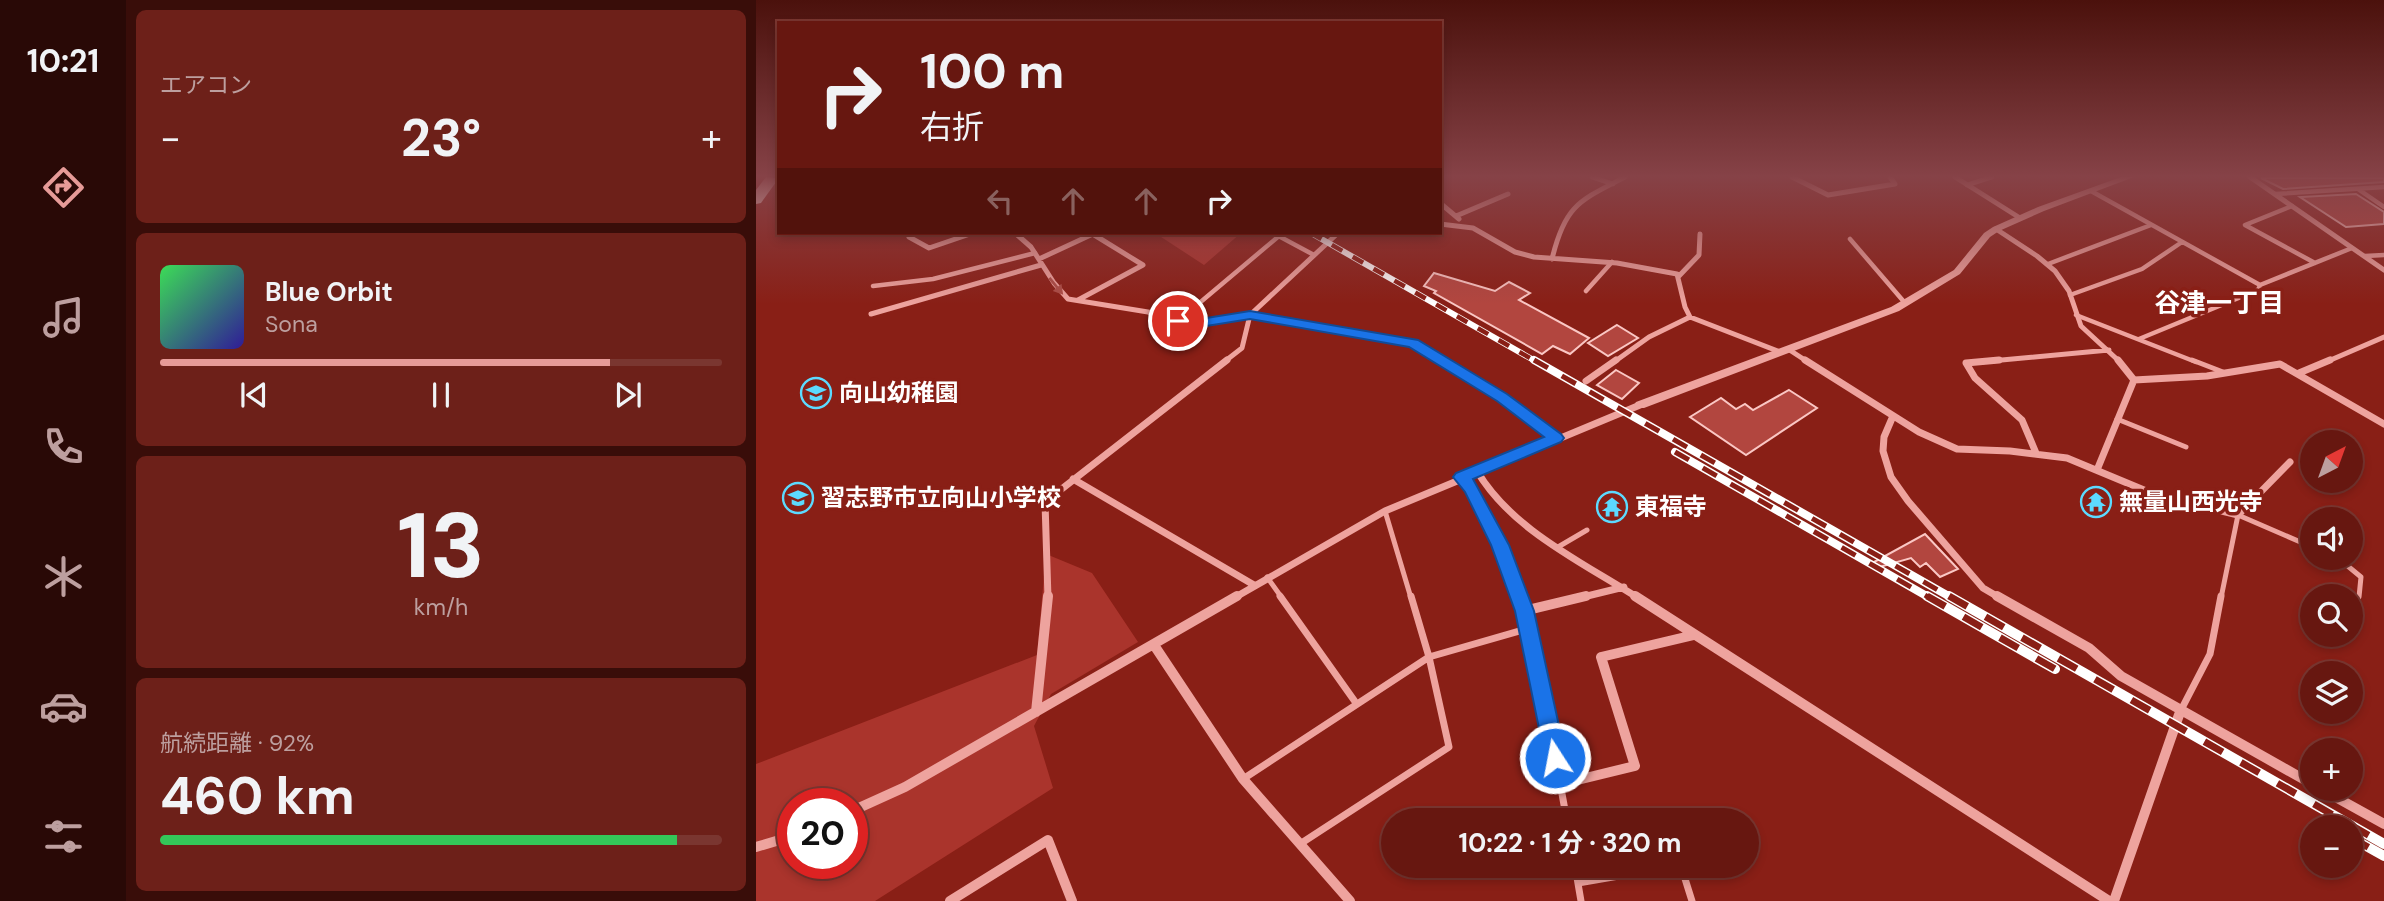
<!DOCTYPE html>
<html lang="ja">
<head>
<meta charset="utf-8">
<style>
	body { margin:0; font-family:"DM Sans","Noto Sans JP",sans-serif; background:#6d2019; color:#f1f3f6; height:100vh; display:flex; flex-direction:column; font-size:26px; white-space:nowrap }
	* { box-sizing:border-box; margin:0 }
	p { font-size:23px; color:#bd9f9f }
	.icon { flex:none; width:38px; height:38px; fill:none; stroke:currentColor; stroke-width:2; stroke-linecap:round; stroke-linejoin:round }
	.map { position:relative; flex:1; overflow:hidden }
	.drawer { display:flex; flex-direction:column; gap:10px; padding:10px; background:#390d09; width:630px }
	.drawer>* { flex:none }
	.banner { position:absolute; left:21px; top:21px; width:665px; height:214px; border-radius:0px; box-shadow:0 4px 10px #0003,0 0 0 2px #7a3630; background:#671710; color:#f1f3f6; overflow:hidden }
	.needle { width:46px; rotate:41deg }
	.controls { position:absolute; left:1544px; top:430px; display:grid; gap:14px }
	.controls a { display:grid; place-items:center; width:63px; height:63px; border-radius:50%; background:#671710; box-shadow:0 4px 10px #0003,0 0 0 2px #7a3630; font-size:35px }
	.speed { position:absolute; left:21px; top:788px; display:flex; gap:14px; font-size:35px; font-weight:700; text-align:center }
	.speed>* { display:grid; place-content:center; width:91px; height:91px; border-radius:50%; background:#671710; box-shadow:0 4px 10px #0003,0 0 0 2px #7a3630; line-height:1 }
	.speed .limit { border:10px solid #d22; background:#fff; color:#111 }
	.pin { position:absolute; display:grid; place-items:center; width:60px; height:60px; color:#fff; margin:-30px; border:4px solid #fff; border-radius:50%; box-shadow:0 2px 7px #0007 }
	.me { position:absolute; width:77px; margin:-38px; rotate:349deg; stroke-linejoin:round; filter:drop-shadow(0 0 5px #0008) }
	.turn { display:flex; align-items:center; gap:24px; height:147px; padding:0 28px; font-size:32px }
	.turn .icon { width:91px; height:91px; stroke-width:2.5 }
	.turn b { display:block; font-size:49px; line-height:60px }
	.lanes { display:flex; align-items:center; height:66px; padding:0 28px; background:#0003; justify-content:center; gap:35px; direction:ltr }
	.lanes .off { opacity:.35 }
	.big { font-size:52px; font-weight:700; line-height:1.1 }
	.drawer .widget { flex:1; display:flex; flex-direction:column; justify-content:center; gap:10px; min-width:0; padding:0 24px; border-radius:10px; background:#6d2019 }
	.drawer .dial { align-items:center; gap:0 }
	.dial b { font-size:91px; line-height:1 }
	.song { display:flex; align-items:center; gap:21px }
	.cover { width:84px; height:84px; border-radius:10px; background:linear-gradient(135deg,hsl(130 70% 55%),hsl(250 70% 35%)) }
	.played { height:7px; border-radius:4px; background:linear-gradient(90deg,#e69b98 80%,#7a3630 80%) }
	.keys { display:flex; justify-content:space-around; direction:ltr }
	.heat { display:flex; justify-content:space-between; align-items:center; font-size:38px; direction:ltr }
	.charge { height:10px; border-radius:5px; background:linear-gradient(90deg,#34c759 92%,#7a3630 0) }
	.trip { position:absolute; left:625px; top:808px; width:378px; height:70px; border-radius:35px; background:#671710; box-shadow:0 4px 10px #0003,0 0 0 2px #7a3630; font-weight:700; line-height:70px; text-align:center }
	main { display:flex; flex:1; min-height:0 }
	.tabs { display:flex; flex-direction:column; width:126px; justify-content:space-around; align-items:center; background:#290906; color:#bd9f9f }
	.tabs .icon { width:49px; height:49px }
	.tabs .selected { color:#e69b98 }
	.tabs b { font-size:32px; color:#f1f3f6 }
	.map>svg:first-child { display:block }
	.green { fill:#aa342c; fill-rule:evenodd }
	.building { fill:#b2463f; stroke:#fac7c4; stroke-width:2 }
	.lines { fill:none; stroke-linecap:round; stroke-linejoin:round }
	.service-far2 { stroke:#eea39e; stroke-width:4.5 }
	.service-far1 { stroke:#eea39e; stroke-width:5 }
	.service { stroke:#eea39e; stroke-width:7 }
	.minor-far2 { stroke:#eea39e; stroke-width:5 }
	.minor-far1 { stroke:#eea39e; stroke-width:7 }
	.minor { stroke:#eea39e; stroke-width:10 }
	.tertiary { fill:#eea39e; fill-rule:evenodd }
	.trunk { fill:#fff4f2; fill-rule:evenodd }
	.rail-far2-casing { stroke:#fff; stroke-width:6 }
	.rail-far1-casing { stroke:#fff; stroke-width:8 }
	.rail-casing { stroke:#fff; stroke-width:10 }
	.rail-far2 { stroke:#891f16; stroke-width:4.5; stroke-dasharray:12; stroke-linecap:butt }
	.rail-far1 { stroke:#891f16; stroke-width:5; stroke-dasharray:16; stroke-linecap:butt }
	.rail { stroke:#891f16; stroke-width:7; stroke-dasharray:21; stroke-linecap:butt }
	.oneway { fill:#ac4d46 }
	.route { fill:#1a73e8; stroke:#114b97; stroke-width:2 }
	.labels { text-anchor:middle; stroke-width:7; stroke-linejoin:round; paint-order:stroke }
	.poi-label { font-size:24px; font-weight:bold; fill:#fff; stroke:#891f16; text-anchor:start }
	.neighbourhood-label { font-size:26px; font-weight:bold; fill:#fff; stroke:#891f16 }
</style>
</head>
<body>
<main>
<nav class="tabs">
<b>10:21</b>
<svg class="icon selected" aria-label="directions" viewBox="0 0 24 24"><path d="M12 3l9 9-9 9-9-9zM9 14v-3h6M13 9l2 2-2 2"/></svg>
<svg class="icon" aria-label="music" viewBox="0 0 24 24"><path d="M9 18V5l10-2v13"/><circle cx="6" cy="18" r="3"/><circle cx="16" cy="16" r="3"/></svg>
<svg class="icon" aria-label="phone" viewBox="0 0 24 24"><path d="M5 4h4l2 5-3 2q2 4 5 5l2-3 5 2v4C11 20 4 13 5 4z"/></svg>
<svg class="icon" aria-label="climate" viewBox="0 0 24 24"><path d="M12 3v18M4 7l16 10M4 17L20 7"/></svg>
<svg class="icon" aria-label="car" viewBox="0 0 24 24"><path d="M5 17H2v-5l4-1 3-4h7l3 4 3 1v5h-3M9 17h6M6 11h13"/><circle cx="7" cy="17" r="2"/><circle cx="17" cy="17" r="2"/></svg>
<svg class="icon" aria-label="filters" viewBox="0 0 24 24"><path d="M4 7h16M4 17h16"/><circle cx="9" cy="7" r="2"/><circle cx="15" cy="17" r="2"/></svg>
</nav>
<section class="drawer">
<div class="widget"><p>エアコン</p>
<div class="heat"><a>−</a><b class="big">23°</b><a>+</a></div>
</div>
<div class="widget">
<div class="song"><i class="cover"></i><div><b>Blue Orbit</b><p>Sona</p></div></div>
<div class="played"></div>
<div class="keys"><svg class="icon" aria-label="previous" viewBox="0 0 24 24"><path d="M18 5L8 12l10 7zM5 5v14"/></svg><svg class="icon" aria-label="pause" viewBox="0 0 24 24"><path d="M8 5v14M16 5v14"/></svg><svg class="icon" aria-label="next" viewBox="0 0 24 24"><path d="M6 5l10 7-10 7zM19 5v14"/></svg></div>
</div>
<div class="widget dial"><b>13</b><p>km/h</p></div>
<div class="widget"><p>航続距離 · 92%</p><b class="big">460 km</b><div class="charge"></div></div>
</section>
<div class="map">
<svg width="1628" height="901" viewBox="0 0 1628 901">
	<rect width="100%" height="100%" fill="#891f16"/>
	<!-- green -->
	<path class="green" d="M399 233H485L448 265Z
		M290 554 336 573 382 642 295 694 278 726 297 788 119 901H0V764L281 655ZM37 803H96V863H37Z"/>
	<!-- building -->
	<path class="building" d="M1505 178H1628V182L1527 189Z
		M1600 194 1628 212V224L1590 227 1544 197Z
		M678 273 739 291 753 282 774 293 763 300 833 338 814 354 797 346 786 354 678 293 680 291 668 286Z
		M861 325 882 338 852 356 832 343Z
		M860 370 883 383 866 399 841 385Z
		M1033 390 1061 408 990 455 934 417 965 398 980 409 989 404 997 410Z
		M1169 534 1202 569 1184 577 1170 563 1164 567 1155 558 1120 568 1118 562Z"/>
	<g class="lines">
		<!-- service-far2 -->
		<path class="service-far2" d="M836 177 857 184
			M1211 185 1236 177
			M1602 189 1628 207
			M1335 191 1504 285
			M1519 194 1628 187
			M1536 206 1489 225 1559 263
			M517 233 558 255
			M1094 239 1149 303
			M1609 256 1628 255
			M1292 264 1395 225
			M117 286 177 279 279 253
			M830 291 856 262
			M1314 295 1386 269 1426 242
			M1320 315 1440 362
			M422 321 523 236
			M1383 339 1502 290 1504 285 1596 248"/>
		<!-- service-far1 -->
		<path class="service-far1" d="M1436 360 1467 372
			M1361 419 1430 447
			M705 477 733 523 763 598
			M629 511 655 598
			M802 547 831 530
			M1582 558 1605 577 1603 597
			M511 577 526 598
			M1465 598 1482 515 1556 547"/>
		<!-- service -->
		<path class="service" d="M524 596 600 703
			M763 596 783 669 811 821
			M1424 712 1454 654 1465 596
			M487 779 673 657 774 628
			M544 844 693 747 673 657 655 596
			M819 866 825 901
			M925 866 936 901
			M822 883 921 866"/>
		<!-- minor-far2 -->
		<path class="minor-far2" d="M1036 177 1072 195 1139 184 1134 177
			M1199 177 1264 218
			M1494 177 1628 270
			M684 203 703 219
			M700 216 752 194
			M684 224 717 228 759 252 778 257 861 263 921 274 929 307 934 317 1024 352
			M1240 229 1281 256 1299 271 1313 291 1325 326 1364 362
			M259 233 275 247 298 283 312 299 392 312 437 324 494 315 657 344 686 362
			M153 237 173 248 217 233
			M283 259 339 233
			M796 259C809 205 823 201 869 177
			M923 276 943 255 944 234
			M322 300 387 265 335 233
			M115 314 285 265
			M1032 349 1052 362
			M468 362 486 348 494 315 582 233
			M858 362 893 337 934 317
			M1224 362 1353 350
			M1570 362 1628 337"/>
		<!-- minor-far1 -->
		<path class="minor-far1" d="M683 360 746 398 800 438
			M1049 360 1163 432 1201 449 1254 451 1311 458 1400 495 1482 515 1534 462
			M1243 360 1210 363 1219 378 1266 420 1280 453
			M1543 373 1574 360
			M1378 380 1451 376 1524 364 1628 424
			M830 381 860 360
			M1137 416 1128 437 1127 451 1135 477 1152 501 1227 588 1244 598
			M1341 470 1378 380 1362 360
			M721 471C756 530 826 562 882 598
			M317 479 498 585
			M292 598 289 502 471 360
			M478 598 629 511 884 405
			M823 598 868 587"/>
		<!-- minor -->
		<path class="minor" d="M879 596 1353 901
			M1241 596 1333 648 1365 676 1556 784
			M768 611 830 596
			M398 645 487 779 594 901
			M280 712 292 596
			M805 784 879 766 845 657 938 635
			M1565 789 1628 824
			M96 811 149 787 481 596
			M0 847 37 836
			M194 901 292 840 316 901
			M1358 901 1424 712"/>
		<!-- tertiary -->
		<path class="tertiary" d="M1365 177H1378L1288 211 1243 231 1234 237 1204 274 1143 311 888 408H880L878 405 880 402 1135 307 1198 270 1228 233 1237 227 1282 207Z"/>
		<!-- trunk -->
		<path class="trunk" d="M10 177 23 178 5 203 0 204V190Z"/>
		<!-- rail-far2 casing -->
		<g class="rail-far2-casing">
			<path id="rail-far2" d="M555 233 781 362"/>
		</g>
		<!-- rail-far1 casing -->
		<g class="rail-far1-casing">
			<path id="rail-far1" d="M778 360 1196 598
				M919 452 1174 598"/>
		</g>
		<!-- rail casing -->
		<g class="rail-casing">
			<path id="rail" d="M1171 596 1299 669
				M1193 596 1628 844
				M1594 837 1628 856"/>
		</g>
		<!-- rail-far2 -->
		<use href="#rail-far2" class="rail-far2"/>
		<!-- rail-far1 -->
		<use href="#rail-far1" class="rail-far1"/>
		<!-- rail -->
		<use href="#rail" class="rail"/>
	</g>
	<!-- one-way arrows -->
	<defs><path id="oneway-solid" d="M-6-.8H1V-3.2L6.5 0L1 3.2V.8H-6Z" transform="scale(1.75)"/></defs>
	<use class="oneway" href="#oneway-solid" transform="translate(300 286) rotate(51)"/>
	<!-- sky -->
	<linearGradient id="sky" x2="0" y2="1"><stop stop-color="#4b110c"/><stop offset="0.58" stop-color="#864247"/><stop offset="1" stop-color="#864247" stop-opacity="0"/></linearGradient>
	<rect width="1628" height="304" fill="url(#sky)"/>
	<!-- route -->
	<path class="route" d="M494 311 662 340 751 394 805 434 808 438 805 442 717 479 753 545 778 611 810 758 807 765 799 768 792 765 789 758 759 611 735 545 709 492 697 477 700 473 788 437 741 401 653 347 494 319 438 328 418 324 416 321 422 316 438 320Z"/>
	<!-- icons -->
	<defs>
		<g id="school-ring" transform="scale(1.575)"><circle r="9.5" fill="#891f16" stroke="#5cdaff" stroke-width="1.5"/><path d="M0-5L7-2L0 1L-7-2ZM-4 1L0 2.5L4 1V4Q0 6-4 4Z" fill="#5cdaff"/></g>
		<g id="temple-ring" transform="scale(1.575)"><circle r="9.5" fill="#891f16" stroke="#5cdaff" stroke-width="1.5"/><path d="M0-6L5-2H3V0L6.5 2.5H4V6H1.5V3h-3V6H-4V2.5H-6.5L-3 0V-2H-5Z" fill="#5cdaff"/></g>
	</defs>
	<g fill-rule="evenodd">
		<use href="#school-ring" x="60" y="393"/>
		<use href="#school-ring" x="42" y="498"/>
		<use href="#temple-ring" x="1340" y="502"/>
		<use href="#temple-ring" x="856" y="507"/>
	</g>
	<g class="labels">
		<!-- poi labels -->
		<g class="poi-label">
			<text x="83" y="401">向山幼稚園</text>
			<text x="65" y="506">習志野市立向山小学校</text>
			<text x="1363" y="510">無量山西光寺</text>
			<text x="879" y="515">東福寺</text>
		</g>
		<!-- neighbourhood labels -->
		<g class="neighbourhood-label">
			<text x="1463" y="312">谷津一丁目</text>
		</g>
	</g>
</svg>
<div class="controls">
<a><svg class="needle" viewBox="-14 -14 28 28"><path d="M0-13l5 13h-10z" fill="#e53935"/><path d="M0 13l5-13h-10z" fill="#bd9f9f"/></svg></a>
<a><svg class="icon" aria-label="sound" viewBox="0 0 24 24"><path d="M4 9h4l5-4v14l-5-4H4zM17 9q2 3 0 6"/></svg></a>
<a><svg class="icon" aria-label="search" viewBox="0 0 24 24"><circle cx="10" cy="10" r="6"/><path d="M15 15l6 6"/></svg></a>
<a><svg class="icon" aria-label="layers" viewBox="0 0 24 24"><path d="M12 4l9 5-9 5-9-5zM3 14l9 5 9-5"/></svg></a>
<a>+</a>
<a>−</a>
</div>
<div class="speed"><div class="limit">20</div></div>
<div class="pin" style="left:422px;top:321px;background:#d93025"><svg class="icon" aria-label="arrive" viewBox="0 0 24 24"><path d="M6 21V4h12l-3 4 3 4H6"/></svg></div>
<svg class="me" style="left:799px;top:758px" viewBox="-20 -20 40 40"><circle r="17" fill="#1a73e8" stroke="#fff" stroke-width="3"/><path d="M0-11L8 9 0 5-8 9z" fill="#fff"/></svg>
<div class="trip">10:22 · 1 分 · 320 m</div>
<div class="banner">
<div class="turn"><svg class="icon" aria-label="right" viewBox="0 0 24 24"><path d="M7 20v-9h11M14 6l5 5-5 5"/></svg><div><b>100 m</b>右折</div></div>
<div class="lanes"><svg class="icon off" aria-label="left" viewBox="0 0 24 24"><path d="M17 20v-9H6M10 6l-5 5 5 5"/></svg><svg class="icon off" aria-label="ahead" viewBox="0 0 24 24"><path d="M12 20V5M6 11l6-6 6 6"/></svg><svg class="icon off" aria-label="ahead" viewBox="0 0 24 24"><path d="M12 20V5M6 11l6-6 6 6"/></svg><svg class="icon" aria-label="right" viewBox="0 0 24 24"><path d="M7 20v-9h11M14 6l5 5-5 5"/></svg></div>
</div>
</div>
</main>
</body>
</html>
